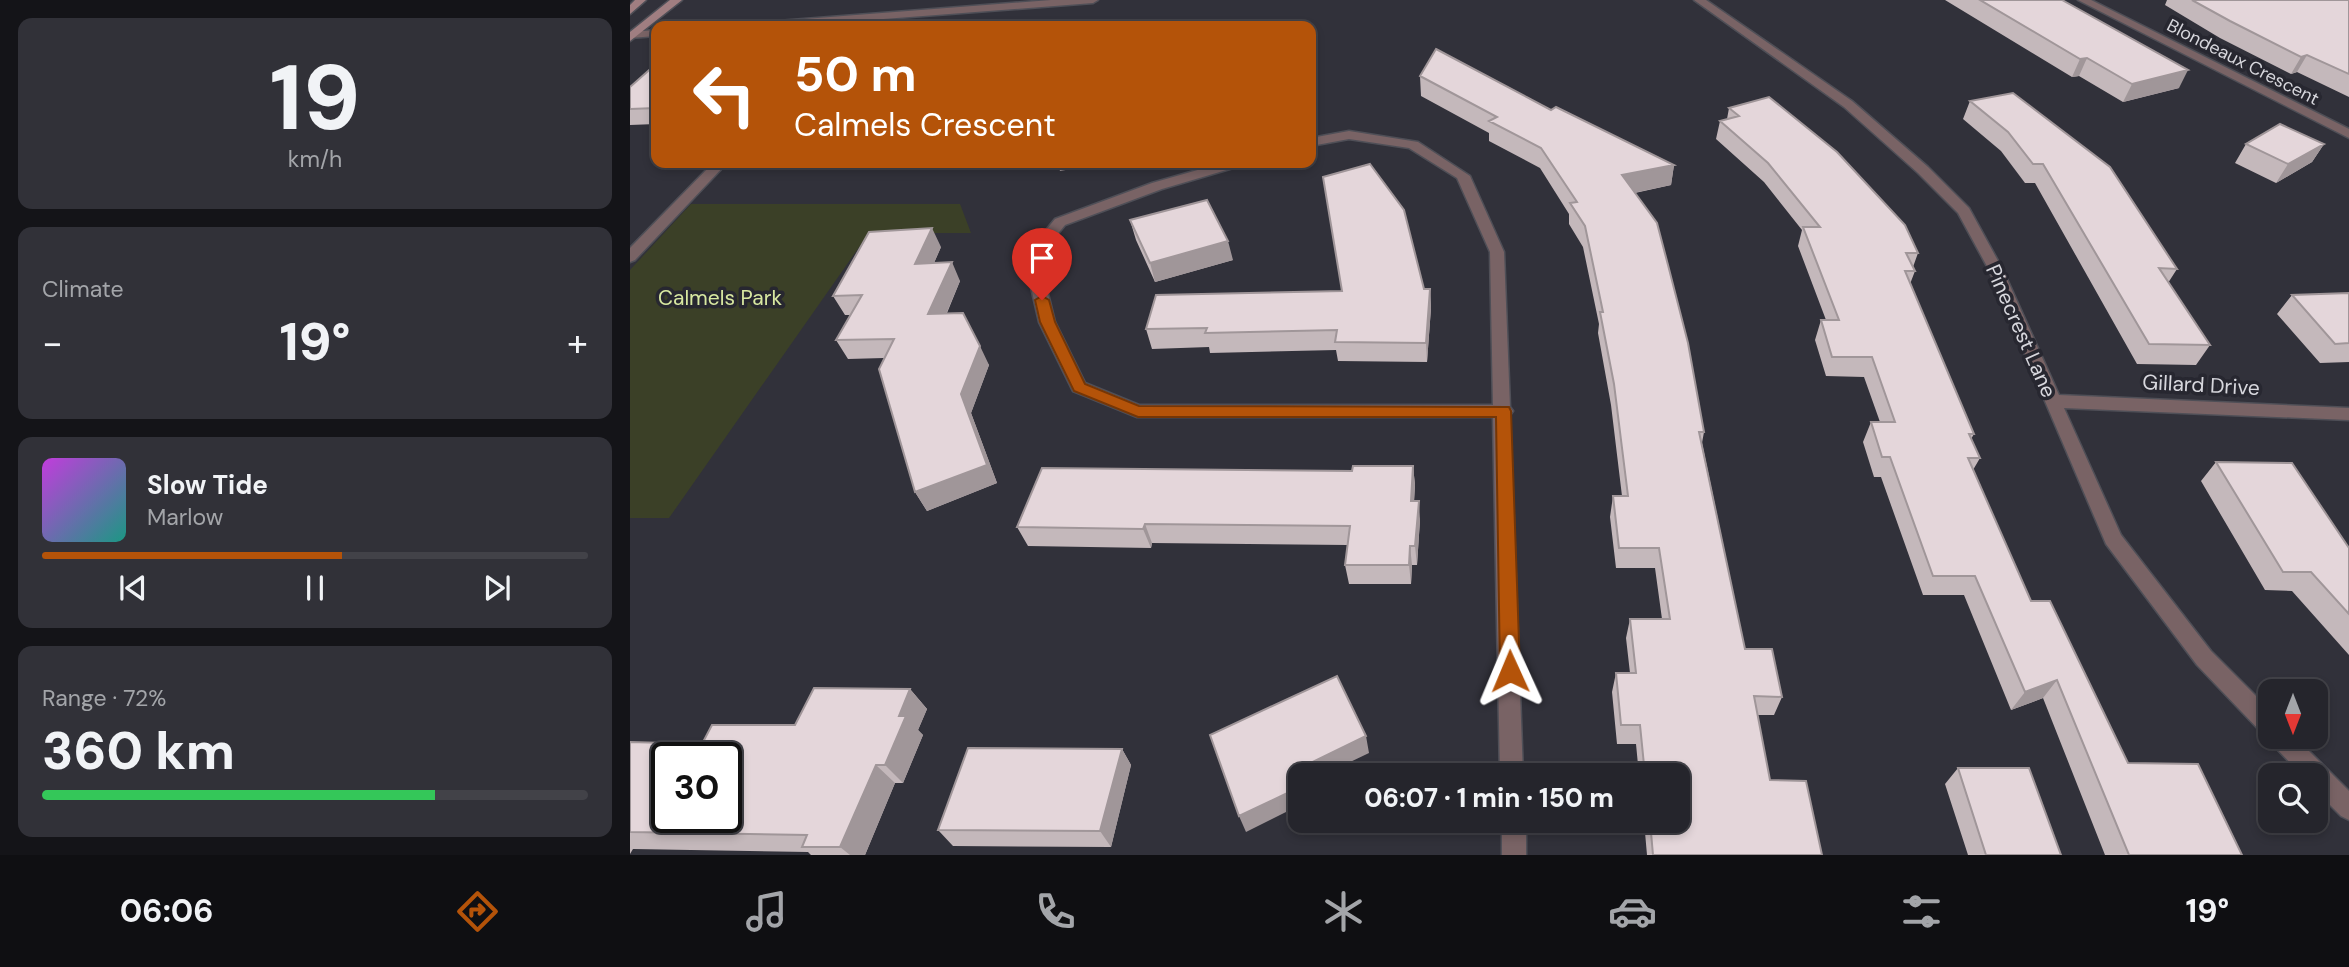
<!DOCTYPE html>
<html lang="en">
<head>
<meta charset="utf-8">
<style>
	body { margin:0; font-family:"DM Sans",sans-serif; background:#313138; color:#f1f3f6; height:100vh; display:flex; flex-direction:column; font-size:26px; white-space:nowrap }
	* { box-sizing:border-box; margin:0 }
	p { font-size:23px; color:#a3a5a9 }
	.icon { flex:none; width:38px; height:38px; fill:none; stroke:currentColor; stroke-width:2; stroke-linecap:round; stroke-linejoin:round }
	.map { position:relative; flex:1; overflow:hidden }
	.panel { display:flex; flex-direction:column; gap:18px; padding:18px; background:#141418; width:630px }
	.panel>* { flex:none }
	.hud { position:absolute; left:21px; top:21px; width:665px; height:147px; border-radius:14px; box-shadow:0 4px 10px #0003,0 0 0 2px #424248; background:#b45309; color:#fff; overflow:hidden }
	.needle { width:46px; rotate:180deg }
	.fabs { position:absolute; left:1628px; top:679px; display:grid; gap:14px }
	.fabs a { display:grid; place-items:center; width:70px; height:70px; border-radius:14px; background:#25252c; box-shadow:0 4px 10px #0003,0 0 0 2px #424248; font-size:35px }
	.speed { position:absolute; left:21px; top:742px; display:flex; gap:14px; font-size:35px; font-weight:700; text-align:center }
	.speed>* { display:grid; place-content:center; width:91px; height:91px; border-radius:50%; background:#25252c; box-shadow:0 4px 10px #0003,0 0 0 2px #424248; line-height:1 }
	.speed .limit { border:4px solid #111; border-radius:10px; background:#fff; color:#111 }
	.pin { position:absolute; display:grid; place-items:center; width:60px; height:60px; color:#fff; margin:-72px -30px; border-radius:50% 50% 50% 0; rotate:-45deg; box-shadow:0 0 7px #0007 }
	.pin .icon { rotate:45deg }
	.me { position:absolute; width:77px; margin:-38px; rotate:359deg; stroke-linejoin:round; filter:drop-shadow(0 0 5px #0008) }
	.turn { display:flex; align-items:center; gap:24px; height:147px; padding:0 28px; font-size:32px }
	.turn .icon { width:91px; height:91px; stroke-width:2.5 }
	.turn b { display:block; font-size:49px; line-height:60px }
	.big { font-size:52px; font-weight:800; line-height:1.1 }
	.panel .widget { flex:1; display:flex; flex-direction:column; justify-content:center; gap:10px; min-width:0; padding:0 24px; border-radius:14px; background:#313138 }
	.panel .dial { align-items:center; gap:0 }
	.dial b { font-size:91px; line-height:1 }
	.song { display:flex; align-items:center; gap:21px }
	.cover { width:84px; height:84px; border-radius:10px; background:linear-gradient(135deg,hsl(290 70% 55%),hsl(170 70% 35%)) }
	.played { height:7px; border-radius:4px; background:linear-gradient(90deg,#b45309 55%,#424248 55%) }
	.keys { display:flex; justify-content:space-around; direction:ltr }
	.heat { display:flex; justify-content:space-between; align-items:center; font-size:38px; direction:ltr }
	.charge { height:10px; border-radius:5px; background:linear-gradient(90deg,#34c759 72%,#424248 0) }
	.trip { position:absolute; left:658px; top:763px; width:402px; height:70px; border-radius:14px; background:#25252c; box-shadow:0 4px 10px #0003,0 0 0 2px #424248; font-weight:800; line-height:70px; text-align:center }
	.tabs { display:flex; height:112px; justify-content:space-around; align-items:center; background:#0f0f12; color:#a3a5a9 }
	.tabs .icon { width:49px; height:49px }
	.tabs .selected { color:#b45309 }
	.tabs b { font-size:32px; color:#f1f3f6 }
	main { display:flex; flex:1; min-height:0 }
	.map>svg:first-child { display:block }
	.green { fill:#3b4027 }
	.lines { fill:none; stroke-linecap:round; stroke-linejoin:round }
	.service-casing { stroke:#4f4f57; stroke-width:3 }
	.minor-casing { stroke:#4f4f57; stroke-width:3 }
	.secondary-casing { stroke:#4f4f57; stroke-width:3 }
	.service { fill:#796365; fill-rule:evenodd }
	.minor { fill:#796365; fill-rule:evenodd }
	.secondary { fill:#a07e81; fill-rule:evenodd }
	.wall { fill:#c4b8bb }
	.shaded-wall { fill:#a09699 }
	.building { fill:#e4d6da; stroke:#a09699; stroke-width:2; fill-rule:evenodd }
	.route { fill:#b45309; stroke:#753606; stroke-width:2 }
	.labels { text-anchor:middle; stroke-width:7; stroke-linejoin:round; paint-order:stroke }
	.far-street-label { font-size:18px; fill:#d7d7dd; stroke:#272730 }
	.park-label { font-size:21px; fill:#d8e8a1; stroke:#272730 }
	.street-label { font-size:21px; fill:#d7d7dd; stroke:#272730 }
</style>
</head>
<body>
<main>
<section class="panel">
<div class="widget dial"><b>19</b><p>km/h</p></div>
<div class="widget"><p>Climate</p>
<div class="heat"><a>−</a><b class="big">19°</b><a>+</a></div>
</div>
<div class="widget">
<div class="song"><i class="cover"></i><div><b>Slow Tide</b><p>Marlow</p></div></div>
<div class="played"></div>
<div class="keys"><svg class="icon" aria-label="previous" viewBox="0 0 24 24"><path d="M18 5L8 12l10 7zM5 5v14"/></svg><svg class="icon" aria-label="pause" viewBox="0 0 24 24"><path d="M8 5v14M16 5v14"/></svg><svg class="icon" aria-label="next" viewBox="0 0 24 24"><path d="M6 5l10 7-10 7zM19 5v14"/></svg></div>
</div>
<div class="widget"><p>Range · 72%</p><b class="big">360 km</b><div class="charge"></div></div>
</section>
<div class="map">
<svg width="1719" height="855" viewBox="0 0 1719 855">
	<rect width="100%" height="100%" fill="#31313a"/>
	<!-- green -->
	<path class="green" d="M61 204H330L341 233H239L39 518H0V270Z"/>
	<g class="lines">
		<!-- service casing -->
		<g class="service-casing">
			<path id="service" d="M83 163H97L5 260 0 262V248Z"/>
		</g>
		<!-- minor casing -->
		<g class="minor-casing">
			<path id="minor" d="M421 0H468L463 3 162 26H116L122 23Z
				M1064 0H1076L1222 101 1298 167 1339 208 1373 270 1429 395 1719 408V420L1434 408 1491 535 1581 651 1640 710V737H1665L1719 791V820L1711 816 1685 790V775H1672L1642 744 1639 736 1632 733 1567 665 1476 544 1359 270 1328 213 1288 173 1214 107Z
				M1448 0H1461L1719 129V138Z
				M26 30V36L0 38V32Z
				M719 131 788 142 840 176 874 252 880 407 883 411 880 415 893 775H870L863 417H507L443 391 409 322 394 257 425 219 522 183 592 163H611L610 166 532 189 435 225 409 257 425 322 455 383 509 405H863L860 252 827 178 779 148 719 139 681 146V138Z
				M872 821H896V855H872Z"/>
		</g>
		<!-- secondary casing -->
		<g class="secondary-casing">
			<path id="secondary" d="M5 0H16L0 14V5Z
				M40 0H52L0 41V32Z"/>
		</g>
		<!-- service -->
		<use href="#service" class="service"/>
		<!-- minor -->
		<use href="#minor" class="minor"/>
		<!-- secondary -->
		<use href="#secondary" class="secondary"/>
	</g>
	<!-- wall -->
	<path class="wall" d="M1315 0H1432L1549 88 1493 102 1449 76 1442 77Z
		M1537 0H1719V97L1667 72 1661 74 1590 38 1535 5Z
		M26 64V124L0 125V87Z
		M790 76 921 110 1044 165 1041 185 1005 193 1074 432 1072 443 1115 649 1152 697 1144 715H1127L1140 780 1192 855H1017L1014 821H1048V775H1009L1006 744H987L982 692 986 673H1000L996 638 1000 619H1032L1025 568H986L980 517 983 496H992L981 405 968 333 969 324 953 247 939 224V214L910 168 859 141V133L791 96Z
		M1340 101 1547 269 1538 283 1580 345 1566 365 1507 364 1405 183H1395L1371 151 1333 119Z
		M1099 108 1288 253 1283 267 1285 271 1280 284 1344 434 1341 439 1350 458 1343 470 1401 601 1498 763 1612 855H1475L1413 698 1381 710 1334 595H1293L1251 477H1244L1233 442 1241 422H1250L1234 377 1196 376 1185 340 1191 320H1196L1168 246 1172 230 1134 182 1086 139 1090 121 1097 119Z
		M1616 144H1694L1682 162 1646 183 1605 163Z
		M696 196 794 289H800L801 308 797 362 708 361 706 350 580 353 579 347 522 349 516 329 712 291Z
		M500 220 603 260 525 282 506 240Z
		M311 247 304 263 330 281 317 313 359 365 341 413 367 483 297 511 285 492 254 358 218 359 206 340 220 315H215L203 296Z
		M1719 293V362L1690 363 1647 314 1662 295Z
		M1586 462 1719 548V655L1662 591 1635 590 1571 481Z
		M783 466 785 485 784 501 790 520 787 565H782L781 584H719L715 565 718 545 522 543 521 548 398 546 387 527 722 471Z
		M280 689 297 709 288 730 293 735 273 783H265L235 855H181L178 852 3 849 0 854V742L72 744 165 725Z
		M492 749 501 765 481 847 323 846 308 830Z
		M1328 768 1431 855H1338L1315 784Z"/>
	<!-- shaded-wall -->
	<path class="shaded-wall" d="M1677 55 1667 72 1661 74 1671 57Z
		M1457 58 1449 76 1442 77 1450 59Z
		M1558 70 1549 88 1493 102 1502 84Z
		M1694 144 1682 162 1646 183 1658 164Z
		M397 163H475L430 171 428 165 400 170Z
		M1044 165 1041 185 989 196 992 175Z
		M302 228 311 247 295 283 285 264Z
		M598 241 603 260 525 282 520 263Z
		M322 262 330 281 308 333 298 314Z
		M800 289 801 308 797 362 796 343Z
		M350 346 359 365 341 413 367 483 297 511 285 492 331 394Z
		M783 466 785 485 783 520 781 501Z
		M789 501 790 520 787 565 785 546Z
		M515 524 522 543 521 548 513 529Z
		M780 546 782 565 781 584 779 565Z
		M1427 680 1413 698 1381 710 1395 692Z
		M280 689 297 709 288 730 293 735 273 783 255 765 269 716Z
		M736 736 739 753 693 775H670V786L664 771Z
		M492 749 501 765 481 847 470 831Z
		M246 765 265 783 235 855H220L210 847Z
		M670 787V805L616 832 609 816Z"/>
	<!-- building -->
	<path class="building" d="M1350 0H1432L1558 70 1502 84 1457 58 1450 59Z
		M1562 0H1719V74L1677 55 1671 57 1600 21Z
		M806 49 921 110 926 107 1044 165 992 175 1027 223 1038 265 1058 343 1074 432H1069L1115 649H1142L1152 697 1124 696 1140 780 1176 781 1192 855H1023L1020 821H1048V775H1015L1010 725H991L986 673H1006L1000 619H1040L1029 548H989L983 496H998L984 384 970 312H973L955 226 940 203 947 202 911 148 859 121 867 117 790 76Z
		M26 64V108L0 109V87Z
		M1383 93 1480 167 1547 269 1529 268 1580 345 1519 344 1413 164H1403L1378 132 1340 101Z
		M1139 97 1207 152 1275 225 1288 253H1276L1285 271H1275L1344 434H1339L1350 458H1338L1401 601H1420L1498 763 1568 764 1612 855H1499L1427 680 1395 692 1345 576H1303L1260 457H1252L1241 422H1265L1242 357H1202L1191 320H1209L1173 227H1190L1138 163 1090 121 1109 116 1099 108Z
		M1650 124 1694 144 1658 164 1616 144Z
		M740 164 774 210 794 289H800L796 343 705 342 707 330 575 333 577 328 516 329 526 295 712 291 693 177Z
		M577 200 598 241 520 263 500 220Z
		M302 228 285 264 322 262 298 314 333 313 350 346 331 394 357 465 285 492 249 369 264 339 206 340 232 295 203 296 239 232Z
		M1719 293V343L1705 344 1662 295Z
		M1586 462 1662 463 1719 548V614L1681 572H1653Z
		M723 466H783L781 501H789L785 546H780L779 565H715L720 526 515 524 513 529 387 527 412 468 722 471Z
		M707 676 736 736 664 771 670 787 609 816 580 735Z
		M184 688 280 689 269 716H276L255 765H246L210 847H172L177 835 0 832V742L72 744 82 725H165ZM37 758H96V817H37Z
		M338 748 492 749 470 831 308 830Z
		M1328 768H1399L1431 855H1356Z"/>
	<!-- route -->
	<path class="route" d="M412 296 419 300 425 322 455 384 509 406 879 407 881 411 890 671 887 677 880 680 873 677 870 671 866 417H508L444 391 410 322 405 300Z"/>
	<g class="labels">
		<!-- far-street labels -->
		<g class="far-street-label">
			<text transform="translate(1613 62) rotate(27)" y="6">Blondeaux Crescent</text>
		</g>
		<!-- park labels -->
		<g class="park-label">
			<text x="90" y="305">Calmels Park</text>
		</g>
		<!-- street labels -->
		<g class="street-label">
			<text transform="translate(1391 331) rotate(66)" y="7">Pinecrest Lane</text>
			<text transform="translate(1571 385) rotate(3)" y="7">Gillard Drive</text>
		</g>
	</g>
</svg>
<div class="fabs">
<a><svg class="needle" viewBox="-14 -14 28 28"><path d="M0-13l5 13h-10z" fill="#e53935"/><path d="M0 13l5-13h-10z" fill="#a3a5a9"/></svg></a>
<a><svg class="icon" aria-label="search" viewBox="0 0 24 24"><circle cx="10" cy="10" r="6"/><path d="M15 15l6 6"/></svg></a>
</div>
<div class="speed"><div class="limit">30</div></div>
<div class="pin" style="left:412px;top:300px;background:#d93025"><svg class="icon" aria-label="arrive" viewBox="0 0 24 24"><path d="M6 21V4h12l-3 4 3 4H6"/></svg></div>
<svg class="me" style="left:880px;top:671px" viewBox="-20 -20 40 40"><path d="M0-17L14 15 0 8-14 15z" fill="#b45309" stroke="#fff" stroke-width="4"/></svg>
<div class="trip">06:07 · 1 min · 150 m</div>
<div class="hud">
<div class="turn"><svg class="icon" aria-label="left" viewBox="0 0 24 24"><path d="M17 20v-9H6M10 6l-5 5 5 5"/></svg><div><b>50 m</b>Calmels Crescent</div></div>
</div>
</div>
</main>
<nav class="tabs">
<b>06:06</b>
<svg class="icon selected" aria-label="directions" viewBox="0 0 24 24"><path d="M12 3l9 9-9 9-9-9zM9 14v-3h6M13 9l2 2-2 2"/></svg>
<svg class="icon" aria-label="music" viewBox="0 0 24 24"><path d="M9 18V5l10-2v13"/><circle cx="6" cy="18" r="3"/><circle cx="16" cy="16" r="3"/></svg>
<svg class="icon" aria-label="phone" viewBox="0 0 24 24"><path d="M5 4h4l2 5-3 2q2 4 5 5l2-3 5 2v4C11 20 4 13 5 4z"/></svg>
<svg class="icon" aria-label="climate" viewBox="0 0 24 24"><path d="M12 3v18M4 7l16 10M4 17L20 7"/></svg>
<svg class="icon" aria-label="car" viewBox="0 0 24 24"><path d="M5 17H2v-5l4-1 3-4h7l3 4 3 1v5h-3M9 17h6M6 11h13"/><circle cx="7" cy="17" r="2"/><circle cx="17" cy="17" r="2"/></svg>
<svg class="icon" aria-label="filters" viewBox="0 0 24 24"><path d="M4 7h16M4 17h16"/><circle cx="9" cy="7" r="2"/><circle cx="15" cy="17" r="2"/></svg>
<b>19°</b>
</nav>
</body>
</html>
